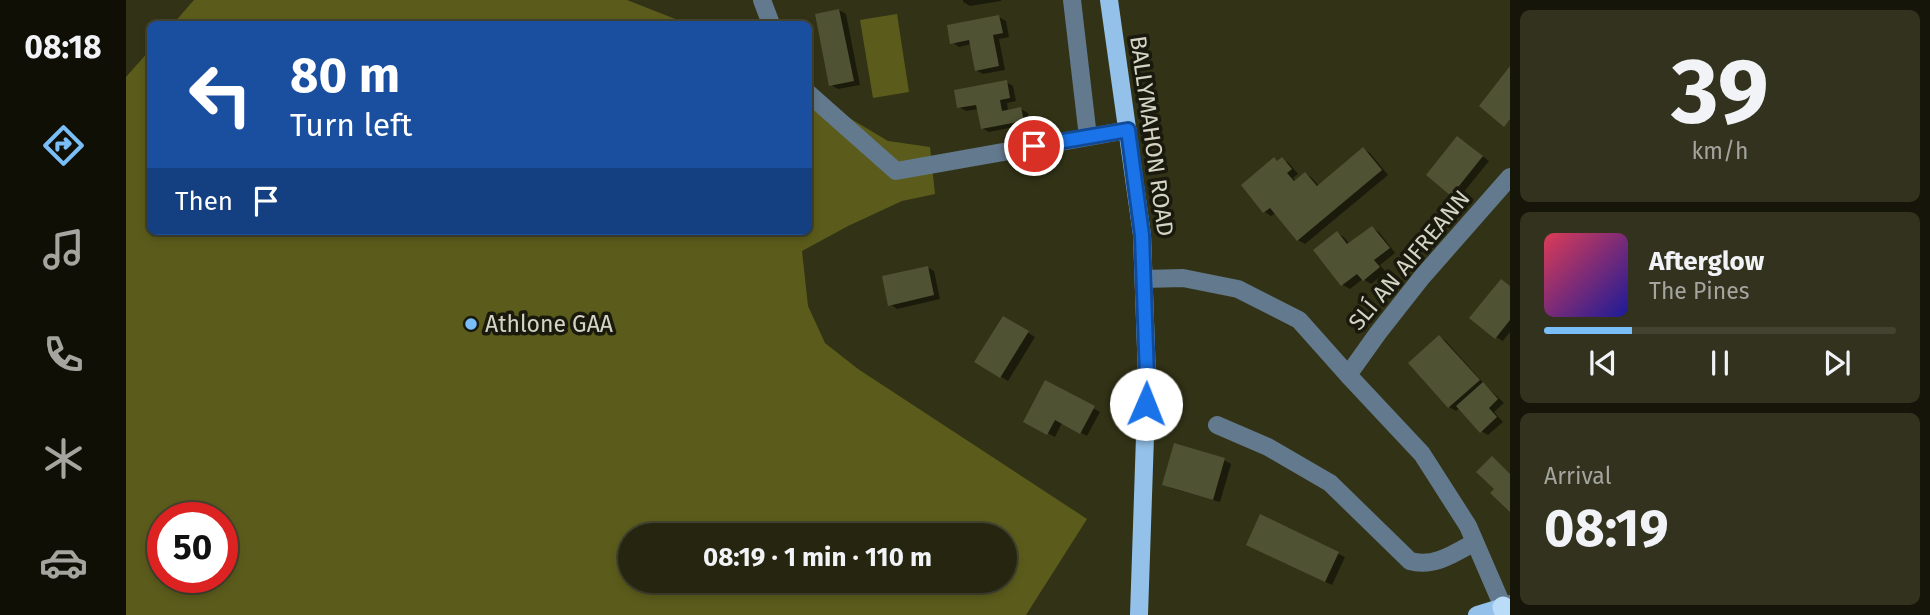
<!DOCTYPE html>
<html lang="en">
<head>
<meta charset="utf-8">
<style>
	body { margin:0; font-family:"Fira Sans",sans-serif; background:#32321e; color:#f1f3f6; height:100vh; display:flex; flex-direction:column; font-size:26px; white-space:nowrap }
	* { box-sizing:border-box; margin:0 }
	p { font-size:23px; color:#a4a59f }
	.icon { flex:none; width:38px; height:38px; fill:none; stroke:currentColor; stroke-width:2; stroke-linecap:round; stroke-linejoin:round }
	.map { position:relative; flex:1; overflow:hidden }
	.sheet { display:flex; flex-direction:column; gap:10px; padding:10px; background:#151509; width:420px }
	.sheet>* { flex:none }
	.banner { position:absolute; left:21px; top:21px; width:665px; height:214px; border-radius:10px; box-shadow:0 4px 10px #0003,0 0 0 2px #424330; background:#1a4fa0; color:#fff; overflow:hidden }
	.speed { position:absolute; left:21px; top:502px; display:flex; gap:14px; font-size:35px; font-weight:700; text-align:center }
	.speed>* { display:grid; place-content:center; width:91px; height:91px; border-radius:50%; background:#262610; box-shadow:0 4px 10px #0003,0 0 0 2px #424330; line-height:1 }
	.speed .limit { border:10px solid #d22; background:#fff; color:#111 }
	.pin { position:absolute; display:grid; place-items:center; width:60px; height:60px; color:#fff; margin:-30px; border:4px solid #fff; border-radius:50%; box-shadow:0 2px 7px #0007 }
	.me { position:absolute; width:77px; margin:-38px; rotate:1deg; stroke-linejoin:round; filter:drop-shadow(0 0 5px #0008) }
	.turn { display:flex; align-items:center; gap:24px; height:147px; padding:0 28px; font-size:32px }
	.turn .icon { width:91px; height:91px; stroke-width:2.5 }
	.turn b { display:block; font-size:49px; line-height:60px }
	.then { display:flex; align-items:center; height:66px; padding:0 28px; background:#0003; gap:14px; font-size:26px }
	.big { font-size:52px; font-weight:700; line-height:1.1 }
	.sheet .tile { flex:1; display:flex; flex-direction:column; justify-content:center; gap:10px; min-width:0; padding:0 24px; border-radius:10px; background:#32321e }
	.sheet .dial { align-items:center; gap:0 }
	.dial b { font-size:91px; line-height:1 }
	.song { display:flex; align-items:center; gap:21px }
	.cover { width:84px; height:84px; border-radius:10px; background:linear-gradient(135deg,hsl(350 70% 55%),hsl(240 70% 35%)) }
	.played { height:7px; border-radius:4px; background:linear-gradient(90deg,#7abef8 25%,#424330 25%) }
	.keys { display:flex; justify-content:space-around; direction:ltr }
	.trip { position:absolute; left:492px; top:523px; width:399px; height:70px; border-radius:35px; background:#262610; box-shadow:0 4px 10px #0003,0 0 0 2px #424330; font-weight:700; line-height:70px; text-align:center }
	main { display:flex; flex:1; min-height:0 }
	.dock { display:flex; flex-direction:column; width:126px; justify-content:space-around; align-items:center; background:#0f0f06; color:#a4a59f }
	.dock .icon { width:49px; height:49px }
	.dock .selected { color:#7abef8 }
	.dock b { font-size:32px; color:#f1f3f6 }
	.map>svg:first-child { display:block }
	.green { fill:#5b5c1b; fill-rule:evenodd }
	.shadow { fill:#0007 }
	.building { fill:#505234 }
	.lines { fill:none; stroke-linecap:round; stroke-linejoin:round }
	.minor { stroke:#63798d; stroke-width:18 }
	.major { stroke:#93c1ea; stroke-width:18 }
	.highway { stroke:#bbdcf9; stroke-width:21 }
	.route-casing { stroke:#114b97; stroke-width:18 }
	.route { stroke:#1a73e8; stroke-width:12 }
	.poi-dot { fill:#7abef8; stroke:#191a0d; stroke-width:2.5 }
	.labels { text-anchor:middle; stroke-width:7; stroke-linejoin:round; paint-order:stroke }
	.street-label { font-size:23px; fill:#d3d4c4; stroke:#191a0d }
	.poi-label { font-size:23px; fill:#d3d4c4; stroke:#191a0d; text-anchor:start }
</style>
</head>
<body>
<main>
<nav class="dock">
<b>08:18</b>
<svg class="icon selected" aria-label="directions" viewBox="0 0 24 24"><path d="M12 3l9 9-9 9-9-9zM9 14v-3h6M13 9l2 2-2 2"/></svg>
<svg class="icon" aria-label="music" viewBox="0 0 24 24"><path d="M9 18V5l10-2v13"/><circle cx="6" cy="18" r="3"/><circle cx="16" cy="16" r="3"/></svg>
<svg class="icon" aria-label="phone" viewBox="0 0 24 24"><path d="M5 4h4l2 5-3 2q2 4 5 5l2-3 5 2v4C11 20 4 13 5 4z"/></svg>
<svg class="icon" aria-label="climate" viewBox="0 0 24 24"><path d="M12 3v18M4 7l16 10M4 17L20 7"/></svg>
<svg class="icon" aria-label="car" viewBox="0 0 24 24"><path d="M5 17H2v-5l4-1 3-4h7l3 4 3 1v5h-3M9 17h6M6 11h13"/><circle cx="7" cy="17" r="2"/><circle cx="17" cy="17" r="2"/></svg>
</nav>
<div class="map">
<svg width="1384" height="615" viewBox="0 0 1384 615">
	<rect width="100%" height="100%" fill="#323316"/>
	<!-- green -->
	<path class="green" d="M68 0H501L562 24H47Z
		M771 14 783 92 747 98 734 20Z
		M24 50V231H682L683 94 762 141 804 147 809 194 776 201 722 226 676 251 682 306 699 343 732 369 961 519 900 615H0V77ZM37 518H96V578H37ZM504 536H878V581H504Z"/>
	<!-- shadow -->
	<path class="shadow" d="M837 0H875V1L844 6 837 2Z
		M713 10 720 14 734 85 712 89 705 85Z
		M873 17 880 21 883 37 873 39 879 70 857 74 850 70 845 44 833 47 826 42Z
		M880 82 887 86 890 101 881 103 882 111 895 109 902 113 904 124 863 132 856 128 853 109 840 111 833 107Z
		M1339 142 1363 161 1333 198 1326 194Z
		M1237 149 1244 153 1262 175 1179 244 1172 240 1150 213 1145 216 1139 212 1117 186 1149 160 1153 162 1156 159 1163 163 1172 174 1167 178 1170 181 1180 174 1186 178 1193 186Z
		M1246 228 1253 232 1269 253 1254 265 1260 272 1245 284 1237 279 1224 289 1217 285 1189 250 1211 233 1218 237 1224 245Z
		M801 267 808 271 814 299 771 309 764 304Z
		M1384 286V332L1377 341 1370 337Z
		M878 318 909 337 882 381 851 362Z
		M1314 337 1320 341 1359 385 1378 403 1368 412 1377 422 1362 435 1355 431 1334 408 1330 411 1323 407Z
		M920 382 974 412 961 436 936 423 929 437 899 421Z
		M1098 460 1105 464 1094 502 1045 488 1038 484Z
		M1135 517 1219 557 1206 585 1129 548Z"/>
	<!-- building -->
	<path class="building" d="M713 9 728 81 703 86 689 14Z
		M873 15 877 33 867 35 873 66 849 71 843 40 824 44 821 25Z
		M1384 66V119L1378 127 1353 106Z
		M881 80 884 98 874 100 876 111 895 107 898 121 855 129 850 105 831 108 828 90Z
		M1331 136 1357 156 1325 196 1300 175Z
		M1237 147 1256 170 1171 241 1144 208 1137 213 1115 185 1148 157 1151 161 1156 157 1166 169 1161 173 1168 181 1179 172 1191 186Z
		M1246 226 1264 248 1248 260 1254 267 1237 281 1231 274 1215 286 1187 250 1211 231 1221 244Z
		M802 266 808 295 762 306 756 276Z
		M1375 279 1384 286V320L1369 339 1343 318Z
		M877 316 903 331 874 378 848 362Z
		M1313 335 1354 380 1322 408 1282 363Z
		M919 380 969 406 954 434 929 420 921 435 897 422Z
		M1357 382 1372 399 1363 408 1371 417 1354 433 1330 406Z
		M1048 443 1099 458 1087 500 1036 485Z
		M1366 456 1384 474V512L1364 493 1368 489 1350 472Z
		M1134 514 1213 552 1199 582 1120 545Z"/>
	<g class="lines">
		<!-- minor -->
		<path class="minor" d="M636 0 645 24
			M946 0 962 137
			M682 93 770 171 1002 130
			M1018 279 1057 278 1112 289 1173 320 1222 375 1296 454 1342 526 1377 607 1384 604
			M1222 375 1252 333 1296 277 1384 177
			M1091 425 1142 447 1204 483 1284 561C1308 568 1329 553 1349 542"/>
		<!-- major -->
		<path class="major" d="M983 0 1016 235 1021 377 1013 615
			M1351 615 1377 607"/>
		<!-- highway -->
		<path class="highway" d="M1377 607 1380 615"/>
	</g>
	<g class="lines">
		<!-- route casing -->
		<g class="route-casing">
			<path id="route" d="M908 146 1002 130 1016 235 1021 377 1020 404"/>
		</g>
		<!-- route -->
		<use href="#route" class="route"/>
	</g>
	<!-- markers -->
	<circle class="poi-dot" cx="345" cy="324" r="7"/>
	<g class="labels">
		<!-- street labels -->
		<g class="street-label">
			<text transform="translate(1026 136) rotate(82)" y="8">BALLYMAHON ROAD</text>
			<text transform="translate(1283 260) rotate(-50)" y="8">SLÍ AN AIFREANN</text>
		</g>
		<!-- poi labels -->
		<g class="poi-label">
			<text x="359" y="332">Athlone GAA</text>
		</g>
	</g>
</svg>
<div class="speed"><div class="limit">50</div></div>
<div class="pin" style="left:908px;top:146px;background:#d93025"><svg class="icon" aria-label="arrive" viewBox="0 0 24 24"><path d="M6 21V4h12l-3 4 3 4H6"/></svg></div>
<svg class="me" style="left:1020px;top:404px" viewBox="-20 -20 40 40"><circle r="19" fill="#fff"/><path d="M0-13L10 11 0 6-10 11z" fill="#1a73e8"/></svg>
<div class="trip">08:19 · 1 min · 110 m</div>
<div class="banner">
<div class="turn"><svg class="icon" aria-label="left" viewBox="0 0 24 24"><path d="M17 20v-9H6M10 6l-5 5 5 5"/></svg><div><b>80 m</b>Turn left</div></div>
<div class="then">Then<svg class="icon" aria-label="arrive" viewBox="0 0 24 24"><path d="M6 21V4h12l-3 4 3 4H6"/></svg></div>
</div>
</div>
<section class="sheet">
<div class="tile dial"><b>39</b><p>km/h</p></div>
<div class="tile">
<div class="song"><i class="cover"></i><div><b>Afterglow</b><p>The Pines</p></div></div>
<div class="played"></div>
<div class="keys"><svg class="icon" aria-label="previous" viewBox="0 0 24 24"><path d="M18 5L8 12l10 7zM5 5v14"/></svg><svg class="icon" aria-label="pause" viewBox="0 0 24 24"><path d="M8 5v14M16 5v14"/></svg><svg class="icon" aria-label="next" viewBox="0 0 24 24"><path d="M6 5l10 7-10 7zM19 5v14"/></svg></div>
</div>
<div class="tile"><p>Arrival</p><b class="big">08:19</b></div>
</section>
</main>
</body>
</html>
